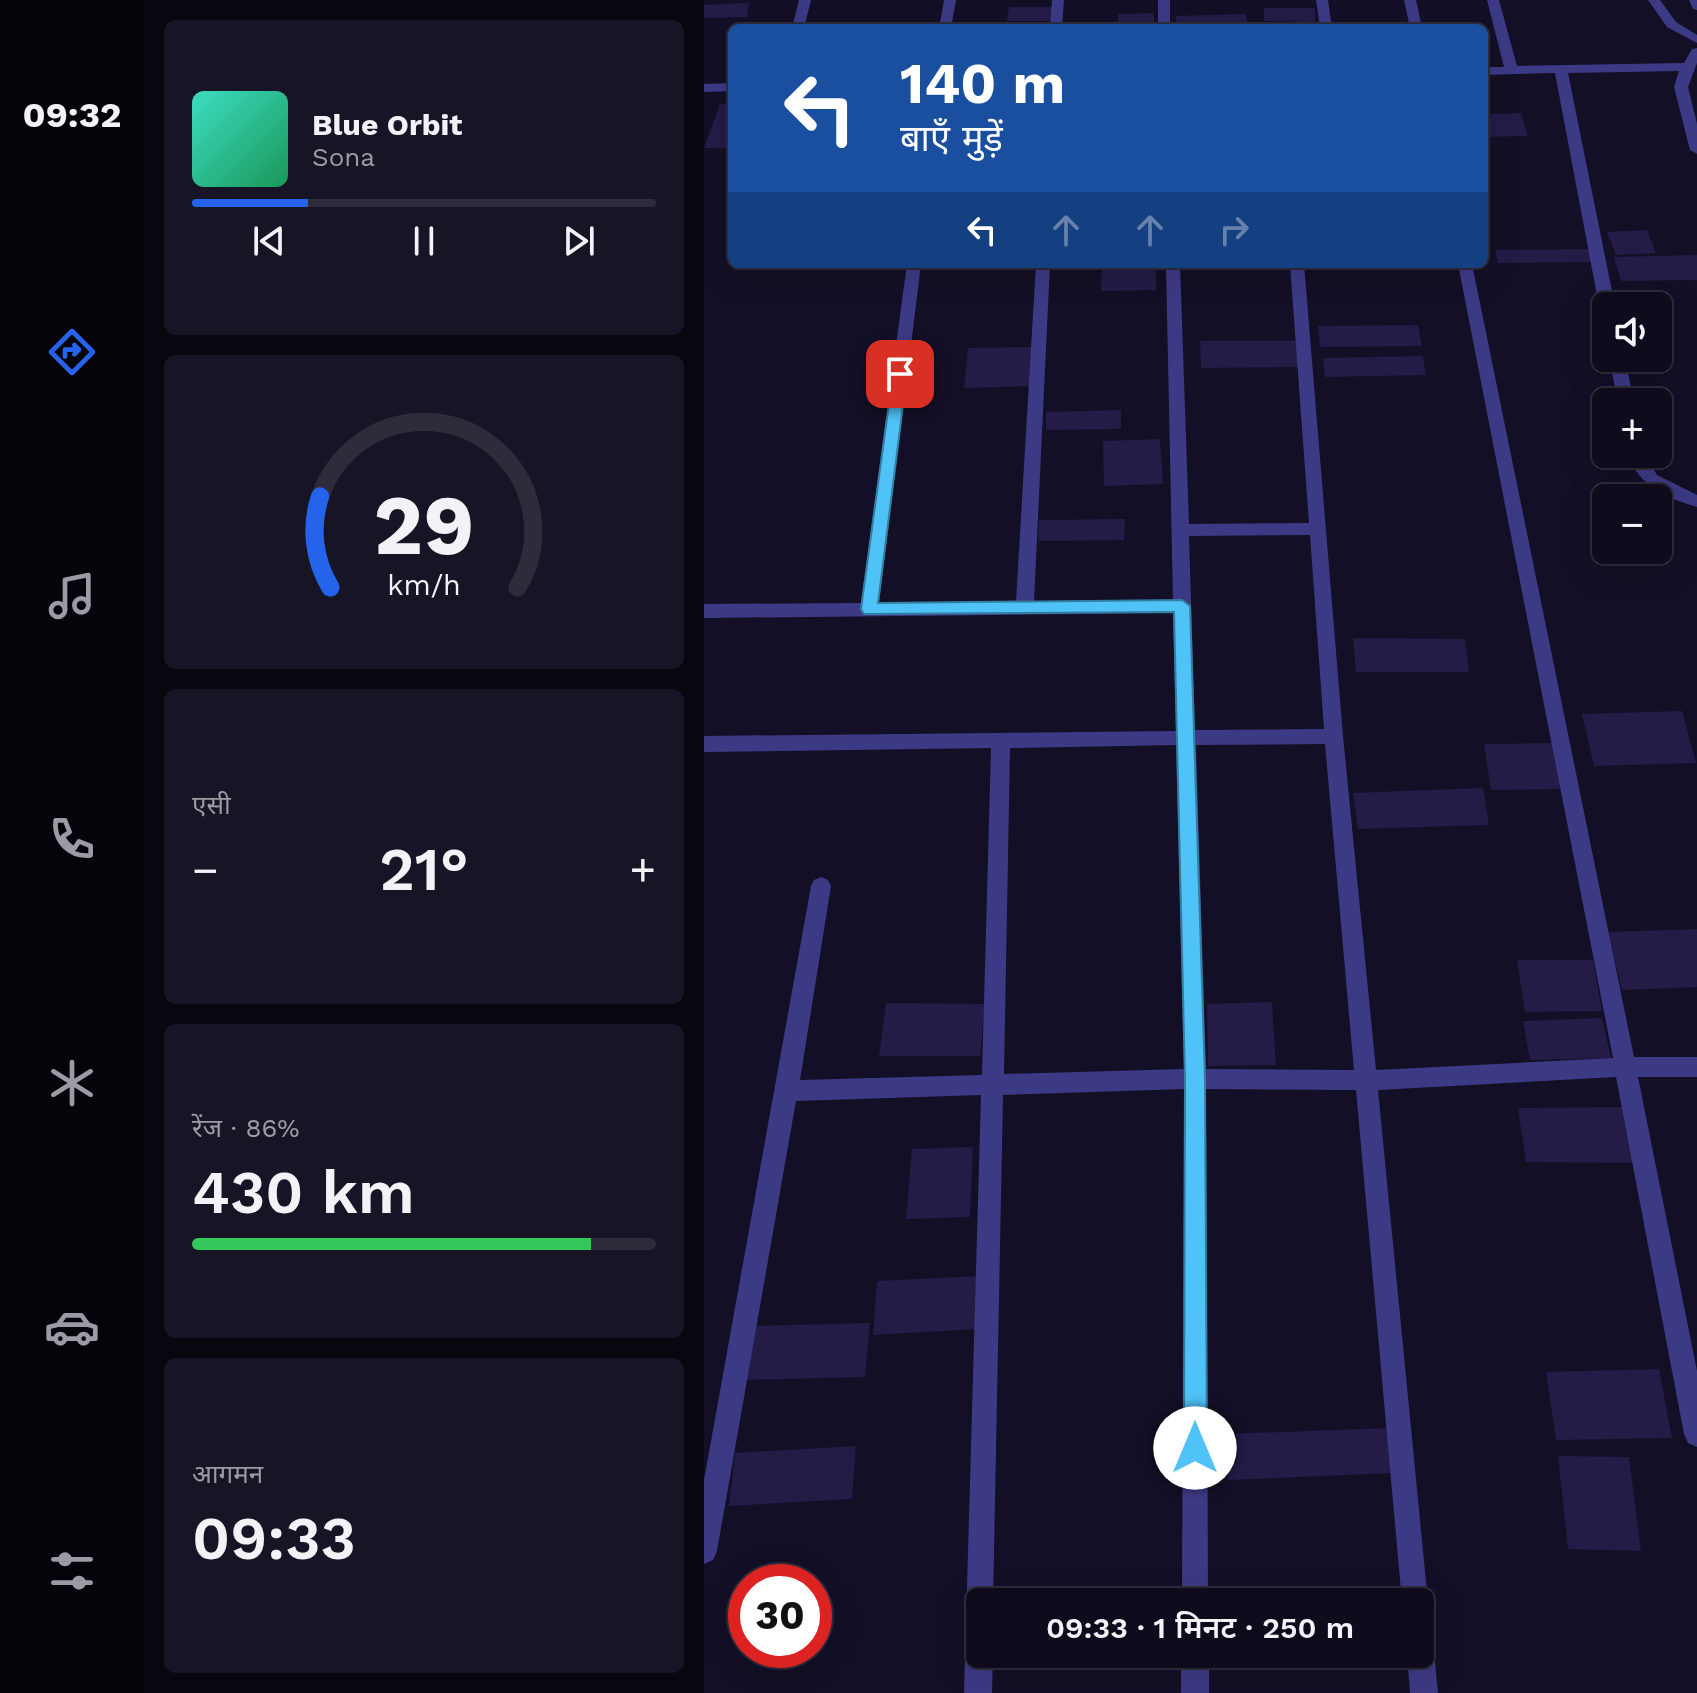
<!DOCTYPE html>
<html lang="hi">
<head>
<meta charset="utf-8">
<style>
	body { margin:0; font-family:"Work Sans","Noto Sans Devanagari",sans-serif; background:#171425; color:#f1f3f6; height:100vh; display:flex; flex-direction:column; font-size:30px; white-space:nowrap }
	* { box-sizing:border-box; margin:0 }
	p { font-size:26px; color:#9b9ba3 }
	.icon { flex:none; width:44px; height:44px; fill:none; stroke:currentColor; stroke-width:2; stroke-linecap:round; stroke-linejoin:round }
	.map { position:relative; flex:1; overflow:hidden }
	.drawer { display:flex; flex-direction:column; gap:20px; padding:20px; background:#08060f; width:560px }
	.drawer>* { flex:none }
	.hud { position:absolute; left:24px; top:24px; width:760px; height:244px; border-radius:12px; box-shadow:0 8px 32px #0002,0 0 0 2px #2e2b3b; background:#1a4fa0; color:#fff; overflow:hidden }
	.buttons { position:absolute; left:888px; top:292px; display:grid; gap:16px }
	.buttons a { display:grid; place-items:center; width:80px; height:80px; border-radius:12px; background:#0e0b1c; box-shadow:0 8px 32px #0002,0 0 0 2px #2e2b3b; font-size:40px }
	.speed { position:absolute; left:24px; top:1564px; display:flex; gap:16px; font-size:40px; font-weight:700; text-align:center }
	.speed>* { display:grid; place-content:center; width:104px; height:104px; border-radius:50%; background:#0e0b1c; box-shadow:0 8px 32px #0002,0 0 0 2px #2e2b3b; line-height:1 }
	.speed .limit { border:12px solid #d22; background:#fff; color:#111 }
	.pin { position:absolute; display:grid; place-items:center; width:68px; height:68px; color:#fff; margin:-34px; border-radius:16px; box-shadow:0 4px 12px #0006 }
	.me { position:absolute; width:88px; margin:-44px; rotate:0deg; stroke-linejoin:round; filter:drop-shadow(0 0 6px #0008) }
	.turn { display:flex; align-items:center; gap:28px; height:168px; padding:0 40px; font-size:36px }
	.turn .icon { width:104px; height:104px; stroke-width:2.5 }
	.turn b { display:block; font-size:56px; line-height:68px }
	.lanes { display:flex; align-items:center; height:76px; padding:0 40px; background:#0003; justify-content:center; gap:40px; direction:ltr }
	.lanes .off { opacity:.35 }
	.big { font-size:60px; font-weight:600; line-height:1.1 }
	.drawer .card { flex:1; display:flex; flex-direction:column; justify-content:center; gap:12px; min-width:0; padding:0 28px; border-radius:12px; background:#171425 }
	.drawer .dial { align-items:center; gap:0 }
	.dial svg { height:208px; overflow:visible; fill:none; stroke:#2e2b3b; stroke-width:7; stroke-linecap:round; text-anchor:middle }
	.dial text { fill:#f1f3f6; stroke:none }
	.song { display:flex; align-items:center; gap:24px }
	.cover { width:96px; height:96px; border-radius:12px; background:linear-gradient(135deg,hsl(170 70% 55%),hsl(150 70% 35%)) }
	.played { height:8px; border-radius:4px; background:linear-gradient(90deg,#2563eb 25%,#2e2b3b 25%) }
	.keys { display:flex; justify-content:space-around; direction:ltr }
	.heat { display:flex; justify-content:space-between; align-items:center; font-size:44px; direction:ltr }
	.charge { height:12px; border-radius:6px; background:linear-gradient(90deg,#34c759 86%,#2e2b3b 0) }
	.trip { position:absolute; left:262px; top:1588px; width:468px; height:80px; border-radius:12px; background:#0e0b1c; box-shadow:0 8px 32px #0002,0 0 0 2px #2e2b3b; font-weight:600; line-height:80px; text-align:center }
	main { display:flex; flex:1; min-height:0 }
	.tabs { display:flex; flex-direction:column; width:144px; justify-content:space-around; align-items:center; background:#06040b; color:#9b9ba3 }
	.tabs .icon { width:56px; height:56px }
	.tabs .on { color:#2563eb }
	.tabs b { font-size:36px; color:#f1f3f6 }
	.map>svg:first-child { display:block }
	.building { fill:#241b47 }
	.lines { fill:none; stroke-linecap:round; stroke-linejoin:round }
	.minor { fill:#3d3a85; fill-rule:evenodd }
	.route { fill:#4fc3f7; stroke:#337fa1; stroke-width:2 }
</style>
</head>
<body>
<main>
<nav class="tabs">
<b>09:32</b>
<svg class="icon on" aria-label="directions" viewBox="0 0 24 24"><path d="M12 3l9 9-9 9-9-9zM9 14v-3h6M13 9l2 2-2 2"/></svg>
<svg class="icon" aria-label="music" viewBox="0 0 24 24"><path d="M9 18V5l10-2v13"/><circle cx="6" cy="18" r="3"/><circle cx="16" cy="16" r="3"/></svg>
<svg class="icon" aria-label="phone" viewBox="0 0 24 24"><path d="M5 4h4l2 5-3 2q2 4 5 5l2-3 5 2v4C11 20 4 13 5 4z"/></svg>
<svg class="icon" aria-label="climate" viewBox="0 0 24 24"><path d="M12 3v18M4 7l16 10M4 17L20 7"/></svg>
<svg class="icon" aria-label="car" viewBox="0 0 24 24"><path d="M5 17H2v-5l4-1 3-4h7l3 4 3 1v5h-3M9 17h6M6 11h13"/><circle cx="7" cy="17" r="2"/><circle cx="17" cy="17" r="2"/></svg>
<svg class="icon" aria-label="filters" viewBox="0 0 24 24"><path d="M4 7h16M4 17h16"/><circle cx="9" cy="7" r="2"/><circle cx="15" cy="17" r="2"/></svg>
</nav>
<section class="drawer">
<div class="card">
<div class="song"><i class="cover"></i><div><b>Blue Orbit</b><p>Sona</p></div></div>
<div class="played"></div>
<div class="keys"><svg class="icon" aria-label="previous" viewBox="0 0 24 24"><path d="M18 5L8 12l10 7zM5 5v14"/></svg><svg class="icon" aria-label="pause" viewBox="0 0 24 24"><path d="M8 5v14M16 5v14"/></svg><svg class="icon" aria-label="next" viewBox="0 0 24 24"><path d="M6 5l10 7-10 7zM19 5v14"/></svg></div>
</div>
<div class="card dial"><svg viewBox="0 0 100 80">
<path d="M14 69A42 42 0 1 1 86 69"/>
<path d="M14 69A42 42 0 0 1 10 34" stroke="#2563eb"/>
<text x="50" y="56" font-size="32" font-weight="700">29</text>
<text x="50" y="72" font-size="11">km/h</text>
</svg></div>
<div class="card"><p>एसी</p>
<div class="heat"><a>−</a><b class="big">21°</b><a>+</a></div>
</div>
<div class="card"><p>रेंज · 86%</p><b class="big">430 km</b><div class="charge"></div></div>
<div class="card"><p>आगमन</p><b class="big">09:33</b></div>
</section>
<div class="map">
<svg width="993" height="1693" viewBox="0 0 993 1693">
	<rect width="100%" height="100%" fill="#130f26"/>
	<!-- building -->
	<path class="building" d="M45 3 43 17 0 18V5Z
		M305 7H349L348 21H303Z
		M560 8H611V22L560 21Z
		M450 13V24L414 25V14Z
		M542 14 544 27 473 28 472 16Z
		M16 104H28V148H0Z
		M817 113 824 136 780 137V114Z
		M943 230 952 253 912 255 903 232Z
		M892 249 895 262 794 263 791 250Z
		M993 255V280L917 281 910 257Z
		M452 268V290L397 291 398 269Z
		M714 325 718 346 616 347 614 326Z
		M496 341H597L599 367 497 368Z
		M331 347 329 386 260 388 264 348Z
		M719 356 722 375 621 377 619 358Z
		M417 410V429L342 430V412Z
		M456 439 459 484 400 486 399 441Z
		M421 519 420 540 334 541 335 520Z
		M649 638 761 639 765 672H652Z
		M978 711 992 763 890 766 878 714Z
		M849 743 858 789 787 790 780 744Z
		M779 788 785 825 654 829 649 793Z
		M993 929V987L918 990 904 932Z
		M813 960H889L898 1011 821 1012Z
		M568 1002 572 1065 504 1066 503 1004Z
		M182 1003 281 1004 276 1056H175Z
		M898 1018 907 1058 826 1060 819 1021Z
		M923 1107 933 1163 822 1162 814 1108Z
		M269 1147 266 1217 202 1219 208 1149Z
		M276 1276 274 1329 169 1335 173 1281Z
		M166 1323 161 1377 40 1380 48 1326Z
		M955 1369 968 1438 852 1440 842 1372Z
		M685 1428 689 1473 524 1480 522 1434Z
		M152 1446 148 1499 25 1506 31 1453Z
		M854 1456 925 1457 937 1551 864 1549Z"/>
	<g class="lines">
		<!-- minor -->
		<path class="minor" d="M95 0H107L100 28H88Z
			M240 0H252L247 28H235Z
			M348 0H360L358 28H346Z
			M454 0H466V28H454Z
			M612 0H624L628 28H616Z
			M700 0H712L718 28H706Z
			M783 0H795L813 66 980 63 988 49 993 48V63L984 87 993 124V154L986 150 970 87 975 71 864 73 911 306H902V310L895 306 851 73 780 75V67H800Z
			M944 0H956L972 22 993 35V43L963 27Z
			M985 0H993V10L989 9Z
			M28 83V91L0 92V84Z
			M203 264H217L175 603 312 601 332 264H346L330 601 469 600 462 264H476L485 524 605 523 586 264H600L639 736 672 1070 909 1058 754 264H768L930 1057H993V1077H934L993 1371V1447L984 1443 980 1434 912 1077 674 1090 724 1602 720 1611 716 1613V1602H698L652 1090 502 1089 504 1602H478L480 1089 299 1095 289 1602H276V1654H289L288 1693H260L277 1095 92 1101 13 1551 9 1560 0 1564V1480L107 886 110 880 117 877 124 880 127 886 96 1080 278 1075 287 748 0 752V736L472 731 469 613 0 618V604L157 603ZM606 535 620 729 491 730 485 536ZM621 744 650 1070 502 1069 492 745ZM472 745 480 1069 300 1074 306 748Z
			M905 358H921L930 402H914Z
			M924 454H940L953 475 993 495V507C963 498 934 486 924 454Z
			M716 1638 726 1642 730 1652 734 1693H706L703 1654H716Z
			M477 1654H505V1693H477Z"/>
	</g>
	<!-- route -->
	<path class="route" d="M196 370 203 374 174 603 478 600 486 606 501 1079 503 1448 499 1456 491 1460 483 1456 480 1448 481 1079 470 612 160 614 157 609 189 374Z"/>
</svg>
<div class="buttons">
<a><svg class="icon" aria-label="sound" viewBox="0 0 24 24"><path d="M4 9h4l5-4v14l-5-4H4zM17 9q2 3 0 6"/></svg></a>
<a>+</a>
<a>−</a>
</div>
<div class="speed"><div class="limit">30</div></div>
<div class="pin" style="left:196px;top:374px;background:#d93025"><svg class="icon" aria-label="arrive" viewBox="0 0 24 24"><path d="M6 21V4h12l-3 4 3 4H6"/></svg></div>
<svg class="me" style="left:491px;top:1448px" viewBox="-20 -20 40 40"><circle r="19" fill="#fff"/><path d="M0-13L10 11 0 6-10 11z" fill="#4fc3f7"/></svg>
<div class="trip">09:33 · 1 मिनट · 250 m</div>
<div class="hud">
<div class="turn"><svg class="icon" aria-label="left" viewBox="0 0 24 24"><path d="M17 20v-9H6M10 6l-5 5 5 5"/></svg><div><b>140 m</b>बाएँ मुड़ें</div></div>
<div class="lanes"><svg class="icon" aria-label="left" viewBox="0 0 24 24"><path d="M17 20v-9H6M10 6l-5 5 5 5"/></svg><svg class="icon off" aria-label="ahead" viewBox="0 0 24 24"><path d="M12 20V5M6 11l6-6 6 6"/></svg><svg class="icon off" aria-label="ahead" viewBox="0 0 24 24"><path d="M12 20V5M6 11l6-6 6 6"/></svg><svg class="icon off" aria-label="right" viewBox="0 0 24 24"><path d="M7 20v-9h11M14 6l5 5-5 5"/></svg></div>
</div>
</div>
</main>
</body>
</html>
